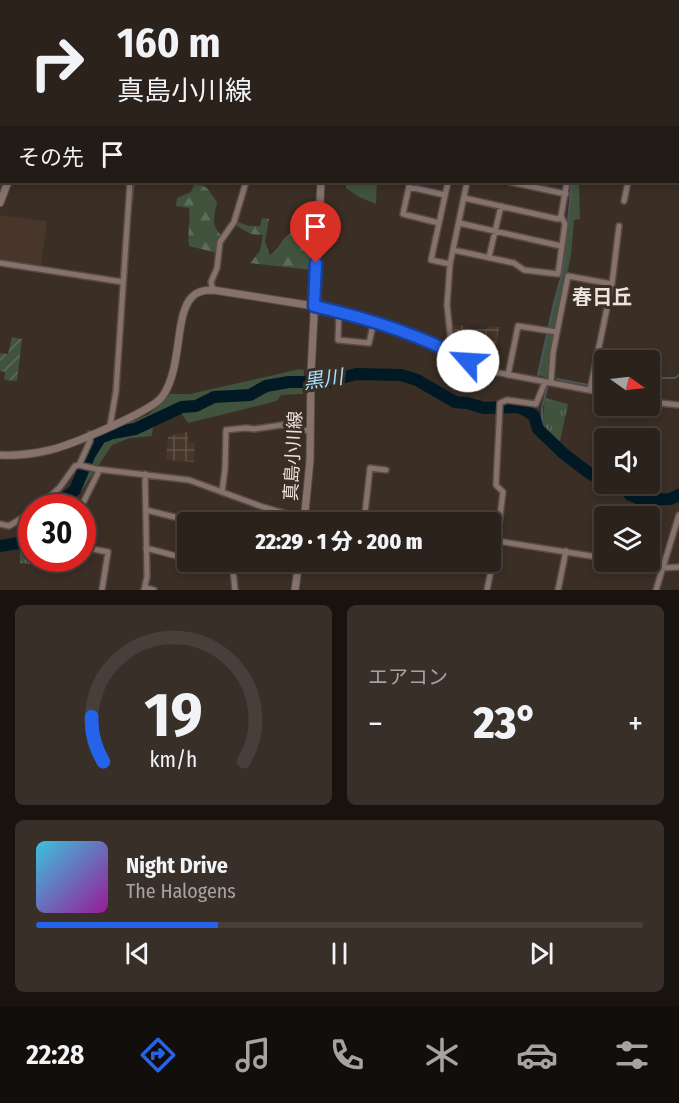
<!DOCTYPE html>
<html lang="ja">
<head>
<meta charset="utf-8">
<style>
	body { margin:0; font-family:"Fira Sans Condensed","Noto Sans JP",sans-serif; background:#382f29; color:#f1f3f6; height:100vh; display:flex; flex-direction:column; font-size:22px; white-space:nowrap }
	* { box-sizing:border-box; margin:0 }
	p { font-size:20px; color:#a6a4a3 }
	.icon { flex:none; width:33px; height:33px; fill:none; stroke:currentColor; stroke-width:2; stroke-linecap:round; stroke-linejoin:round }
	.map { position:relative; height:590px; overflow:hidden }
	.details { display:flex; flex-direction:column; gap:15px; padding:15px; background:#18130f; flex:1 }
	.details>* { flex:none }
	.guide { position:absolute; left:0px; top:0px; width:680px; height:183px; box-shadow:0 3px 9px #0003,0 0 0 2px #483f3b; background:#2c221c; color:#f1f3f6; overflow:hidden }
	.needle { width:39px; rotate:104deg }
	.buttons { position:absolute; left:594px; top:350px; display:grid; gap:12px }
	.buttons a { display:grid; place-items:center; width:66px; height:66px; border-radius:6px; background:#2c221c; box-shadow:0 3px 9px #0003,0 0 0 2px #483f3b; font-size:30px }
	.speed { position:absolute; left:18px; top:494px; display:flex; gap:12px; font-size:30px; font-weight:700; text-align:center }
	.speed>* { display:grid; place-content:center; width:78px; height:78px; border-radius:50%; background:#2c221c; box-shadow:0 3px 9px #0003,0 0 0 2px #483f3b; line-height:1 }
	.speed .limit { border:9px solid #d22; background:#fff; color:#111 }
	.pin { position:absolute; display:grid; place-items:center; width:51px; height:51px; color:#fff; margin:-62px -26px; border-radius:50% 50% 50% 0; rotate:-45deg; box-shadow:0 0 6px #0007 }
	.pin .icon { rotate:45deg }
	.me { position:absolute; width:66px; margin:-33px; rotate:296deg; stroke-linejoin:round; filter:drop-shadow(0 0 4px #0008) }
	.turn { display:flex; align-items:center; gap:21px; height:126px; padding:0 18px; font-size:27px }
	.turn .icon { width:78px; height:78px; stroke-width:2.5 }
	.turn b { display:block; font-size:42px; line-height:51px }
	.then { display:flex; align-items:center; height:57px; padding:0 18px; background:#0003; gap:12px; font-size:22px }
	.big { font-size:45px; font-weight:800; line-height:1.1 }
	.details .tile { flex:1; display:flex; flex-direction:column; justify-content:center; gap:9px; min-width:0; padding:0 21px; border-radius:9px; background:#382f29 }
	.details .dial { align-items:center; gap:0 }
	.dial svg { height:156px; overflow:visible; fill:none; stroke:#483f3b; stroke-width:7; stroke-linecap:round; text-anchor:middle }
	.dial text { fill:#f1f3f6; stroke:none }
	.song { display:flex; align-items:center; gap:18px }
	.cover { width:72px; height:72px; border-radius:9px; background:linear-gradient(135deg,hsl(190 70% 55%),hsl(300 70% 35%)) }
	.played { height:6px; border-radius:3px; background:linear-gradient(90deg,#2563eb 30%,#483f3b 30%) }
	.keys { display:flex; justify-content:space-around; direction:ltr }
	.heat { display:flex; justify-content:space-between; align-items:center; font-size:33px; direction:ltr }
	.details .tiles { flex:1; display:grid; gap:15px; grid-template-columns:1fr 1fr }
	.tile:last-child { grid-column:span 2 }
	.trip { position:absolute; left:177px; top:512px; width:324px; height:60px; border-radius:6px; background:#2c221c; box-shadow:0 3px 9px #0003,0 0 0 2px #483f3b; font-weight:800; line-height:60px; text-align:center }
	.tabs { display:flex; height:96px; justify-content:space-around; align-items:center; background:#120e0b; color:#a6a4a3 }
	.tabs .icon { width:42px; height:42px }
	.tabs .selected { color:#2563eb }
	.tabs b { font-size:27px; color:#f1f3f6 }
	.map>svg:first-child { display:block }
	.built { fill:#473629 }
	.industrial { fill:url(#industrial-grid) }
	.grass { fill:#41533c }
	.forest { fill:url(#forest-firs) }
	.park { fill:url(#park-tufts) }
	.garden { fill:url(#garden-furrows) }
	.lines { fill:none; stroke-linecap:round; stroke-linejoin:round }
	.stream { stroke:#48565c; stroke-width:2 }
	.river { stroke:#011924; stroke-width:12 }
	.minor-casing { stroke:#574b43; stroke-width:8 }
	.tertiary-casing { stroke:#574b43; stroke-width:9 }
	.minor { stroke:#86716d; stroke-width:5 }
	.tertiary { stroke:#86716d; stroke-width:7 }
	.route-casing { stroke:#184099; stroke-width:15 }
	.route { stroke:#2563eb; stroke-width:10 }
	.labels { text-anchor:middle; stroke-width:6; stroke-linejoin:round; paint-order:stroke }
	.street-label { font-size:18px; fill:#ede4de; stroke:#3a2e25 }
	.neighbourhood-label { font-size:20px; font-weight:bold; fill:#ede4de; stroke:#3a2e25 }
	.water-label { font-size:20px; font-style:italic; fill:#a3e0fc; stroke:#3a2e25 }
</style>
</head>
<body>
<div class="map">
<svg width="679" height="590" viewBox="0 0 679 590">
	<defs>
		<pattern id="industrial-grid" width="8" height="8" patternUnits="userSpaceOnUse" patternTransform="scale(1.5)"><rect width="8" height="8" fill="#473629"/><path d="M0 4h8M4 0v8" fill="none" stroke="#625348"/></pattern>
		<pattern id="forest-firs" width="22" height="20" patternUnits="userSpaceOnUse" patternTransform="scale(1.5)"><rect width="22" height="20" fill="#41533c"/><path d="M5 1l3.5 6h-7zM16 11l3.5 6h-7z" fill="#5d6c58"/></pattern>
		<pattern id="park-tufts" width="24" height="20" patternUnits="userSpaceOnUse" patternTransform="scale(1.5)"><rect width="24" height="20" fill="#41533c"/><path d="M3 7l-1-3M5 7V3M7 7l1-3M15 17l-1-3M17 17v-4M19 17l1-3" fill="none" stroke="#5d6c58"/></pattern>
		<pattern id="garden-furrows" width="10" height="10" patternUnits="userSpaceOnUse" patternTransform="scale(1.5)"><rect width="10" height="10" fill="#41533c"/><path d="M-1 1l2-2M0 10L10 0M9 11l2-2" fill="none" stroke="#5d6c58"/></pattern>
	</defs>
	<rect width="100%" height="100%" fill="#3a2e25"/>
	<!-- built -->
	<path class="built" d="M0 11 2 182H5L0 197Z
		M0 215 47 221 41 267 0 261Z"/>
	<!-- industrial -->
	<path class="industrial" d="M460 325 471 329H486L491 326 499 327 493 368 454 349 452 326Z
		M187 432 189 443H195L194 462 166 460 168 436Z"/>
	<!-- grass -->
	<path class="grass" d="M346 182H377L376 204 359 197 346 188Z
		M572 182H579L580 219 574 220 571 256 549 354 548 378 538 375 554 303 563 271Z
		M300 369 304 370 303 394 281 395 277 401 188 423 181 413 153 427 152 436 130 438 112 445 81 492 76 493 75 488 86 456 99 436 149 414 170 394H190Z"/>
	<!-- forest -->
	<path class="forest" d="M195 182 207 188 217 202C215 214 210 225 221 235L217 243V253L189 246C187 232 191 222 189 208L176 206 177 198 191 192Z
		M262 218 269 219 265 242 270 255C281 248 279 240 290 234L291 222H314L311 270 250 263 260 251 263 235 251 234 235 225 238 222 249 226H260Z"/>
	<!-- park -->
	<path class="park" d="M545 398 568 404 560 441 552 439 542 425Z
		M20 546 31 550 32 558 62 560 57 567 20 563Z"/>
	<!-- garden -->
	<path class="garden" d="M12 337 22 339 17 381 4 380 5 372 0 371V353L8 354Z"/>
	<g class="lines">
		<!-- stream -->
		<path class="stream" d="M568 0 569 2
			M144 2V0
			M678 48 679 47
			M132 202 134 182
			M538 375 554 303 563 271 572 182
			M557 379 604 388
			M650 381 661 378H675L679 375
			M538 429 542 425V408L547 388"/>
		<!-- river -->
		<path class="river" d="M610 483 624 487 630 495 642 500 670 499 679 495
			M56 507 59 502 75 490 90 454 100 438 113 433 135 429 182 407 196 406 214 397 250 395 266 386 289 382H328L356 374 401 375 417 380 455 402 467 403 484 408 518 407 527 411 534 416 538 429 564 454 589 473 604 480
			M0 546 18 543 32 533"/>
		<!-- minor casing -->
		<g class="minor-casing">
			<path id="minor" d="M130 0 138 2
				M574 0V2
				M613 2V0
				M650 2 651 0
				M678 43H679
				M0 91H2
				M410 182 403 214 439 223
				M448 182 431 260 450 264
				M510 182 566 194
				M409 187 445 195
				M464 198 558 219 561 216
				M624 201 628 182
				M459 223 561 246
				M453 250 514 263 524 270 558 274 565 224 561 216 567 182
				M489 257 501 206
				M0 263 123 282
				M213 290 211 282 217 268 220 242 234 222 246 182
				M314 306 374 321 452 352 484 370 604 393
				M339 312 338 340 369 343 374 321
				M452 352 447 305 450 264 467 182
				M508 375 518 326 557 332
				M551 382 553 353 568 276 612 284
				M590 390 612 284 619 226
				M650 402 679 405
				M110 426 116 391 130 182
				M79 465 96 469 189 480 263 507 315 522
				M222 492 225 469 226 430 246 428 254 429 296 423 303 430 310 431
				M39 507 60 487 75 466 79 465 90 441V434
				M81 507 98 473V470
				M146 510 195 522
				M364 522 370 468 386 470
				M0 524 9 526 32 512
				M497 541 604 558
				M82 547 108 552 102 590
				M146 548 188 559
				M196 561 233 570 235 590
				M622 561 663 568 679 567
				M145 587 154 590
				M144 590 147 577 145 474
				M487 590 497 541 503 492 496 485 500 403 507 400 536 404 545 382
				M558 590 566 551
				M656 590 679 515"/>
		</g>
		<!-- tertiary casing -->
		<g class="tertiary-casing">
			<path id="tertiary" d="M53 2V0
				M336 2V0
				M0 4H2
				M678 108H679
				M0 203 8 182
				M0 455C17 456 33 454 50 450 71 445 150 412 162 397 183 368 174 315 192 297 197 291 206 290 213 290L314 306
				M304 522 310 460 311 372 321 182
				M295 590 299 561"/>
		</g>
		<!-- minor -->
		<use href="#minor" class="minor"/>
		<!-- tertiary -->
		<use href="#tertiary" class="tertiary"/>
	</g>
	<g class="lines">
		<!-- route casing -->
		<g class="route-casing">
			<path id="route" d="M316 263 314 306C367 318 421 335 468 361"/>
		</g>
		<!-- route -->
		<use href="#route" class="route"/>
	</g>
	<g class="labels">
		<!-- street labels -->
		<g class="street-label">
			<text transform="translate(293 456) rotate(-87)" y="6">真島小川線</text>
		</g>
		<!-- neighbourhood labels -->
		<g class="neighbourhood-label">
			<text x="602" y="304">春日丘</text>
		</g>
		<!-- water labels -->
		<g class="water-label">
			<text transform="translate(323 379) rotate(-8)" y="7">黒川</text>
		</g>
	</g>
</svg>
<div class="buttons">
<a><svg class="needle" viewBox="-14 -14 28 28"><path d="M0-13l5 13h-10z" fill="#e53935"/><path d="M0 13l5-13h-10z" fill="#a6a4a3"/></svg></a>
<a><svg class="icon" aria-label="sound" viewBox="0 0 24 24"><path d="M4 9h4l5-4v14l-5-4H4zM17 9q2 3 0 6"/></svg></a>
<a><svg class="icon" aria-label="layers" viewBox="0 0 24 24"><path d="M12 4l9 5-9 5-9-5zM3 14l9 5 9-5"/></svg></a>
</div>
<div class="speed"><div class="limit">30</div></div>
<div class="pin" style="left:316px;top:263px;background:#d93025"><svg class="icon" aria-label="arrive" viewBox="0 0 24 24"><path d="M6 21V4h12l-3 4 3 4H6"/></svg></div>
<svg class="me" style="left:468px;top:361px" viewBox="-20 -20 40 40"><circle r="19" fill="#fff"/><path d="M0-13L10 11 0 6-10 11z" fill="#2563eb"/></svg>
<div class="trip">22:29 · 1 分 · 200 m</div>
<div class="guide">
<div class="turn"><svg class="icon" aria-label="right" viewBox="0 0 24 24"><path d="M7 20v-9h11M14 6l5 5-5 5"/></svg><div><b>160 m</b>真島小川線</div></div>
<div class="then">その先<svg class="icon" aria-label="arrive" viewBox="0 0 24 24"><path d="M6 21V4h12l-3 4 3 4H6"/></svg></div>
</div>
</div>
<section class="details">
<div class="tiles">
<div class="tile dial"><svg viewBox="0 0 100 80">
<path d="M14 69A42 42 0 1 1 86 69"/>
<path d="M14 69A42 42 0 0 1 8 46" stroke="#2563eb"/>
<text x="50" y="56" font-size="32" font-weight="700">19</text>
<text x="50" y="72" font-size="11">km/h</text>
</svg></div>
<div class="tile"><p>エアコン</p>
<div class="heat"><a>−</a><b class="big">23°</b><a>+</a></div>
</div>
<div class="tile">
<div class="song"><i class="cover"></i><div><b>Night Drive</b><p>The Halogens</p></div></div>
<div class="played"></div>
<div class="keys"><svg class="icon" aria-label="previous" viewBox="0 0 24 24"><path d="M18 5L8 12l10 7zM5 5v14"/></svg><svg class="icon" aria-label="pause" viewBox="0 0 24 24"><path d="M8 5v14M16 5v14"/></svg><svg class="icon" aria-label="next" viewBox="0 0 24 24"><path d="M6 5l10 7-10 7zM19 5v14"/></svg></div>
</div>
</div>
</section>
<nav class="tabs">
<b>22:28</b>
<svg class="icon selected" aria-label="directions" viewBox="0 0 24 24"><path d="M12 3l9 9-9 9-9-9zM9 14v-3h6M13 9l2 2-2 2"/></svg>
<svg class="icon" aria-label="music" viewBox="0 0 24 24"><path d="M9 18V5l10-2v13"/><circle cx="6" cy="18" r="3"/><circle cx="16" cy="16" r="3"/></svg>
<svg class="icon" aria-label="phone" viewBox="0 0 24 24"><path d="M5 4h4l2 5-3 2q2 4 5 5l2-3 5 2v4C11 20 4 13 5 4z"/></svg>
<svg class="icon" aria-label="climate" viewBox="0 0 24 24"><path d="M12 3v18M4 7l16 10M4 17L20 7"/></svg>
<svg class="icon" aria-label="car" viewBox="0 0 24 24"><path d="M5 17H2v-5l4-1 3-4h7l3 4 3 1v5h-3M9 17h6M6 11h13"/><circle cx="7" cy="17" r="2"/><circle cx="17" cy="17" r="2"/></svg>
<svg class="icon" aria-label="filters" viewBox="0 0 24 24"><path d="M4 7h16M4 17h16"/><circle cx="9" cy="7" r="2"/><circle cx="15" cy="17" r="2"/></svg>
</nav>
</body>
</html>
